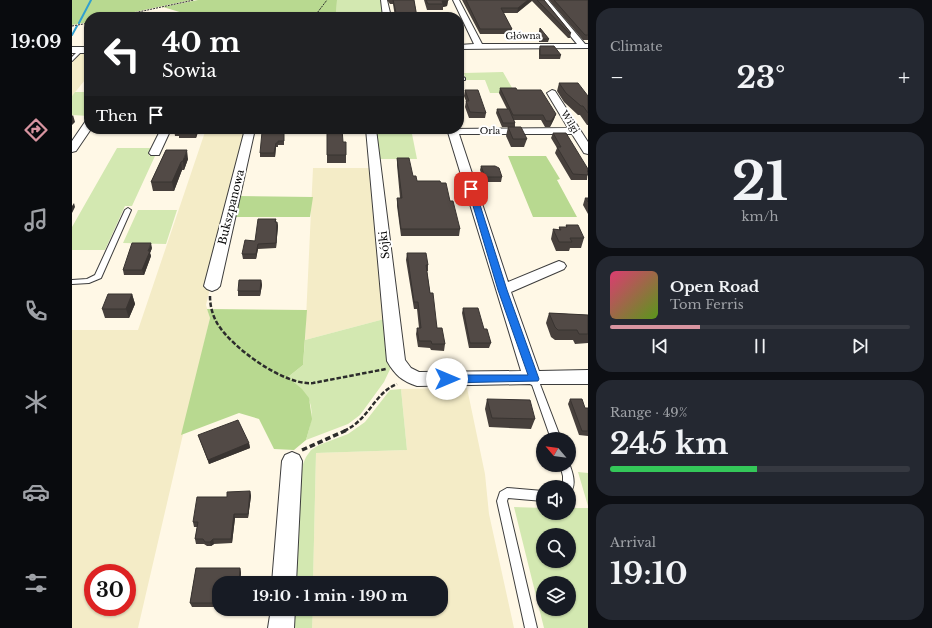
<!DOCTYPE html>
<html lang="en">
<head>
<meta charset="utf-8">
<style>
	body { margin:0; font-family:"Libre Baskerville",serif; background:#242831; color:#f1f3f6; height:100vh; display:flex; flex-direction:column; font-size:15px; white-space:nowrap }
	* { box-sizing:border-box; margin:0 }
	p { font-size:13px; color:#9ea1a6 }
	.icon { flex:none; width:22px; height:22px; fill:none; stroke:currentColor; stroke-width:2; stroke-linecap:round; stroke-linejoin:round }
	.map { position:relative; flex:1; overflow:hidden }
	.details { display:flex; flex-direction:column; gap:8px; padding:8px; background:#0d0f14; width:344px }
	.details>* { flex:none }
	.guide { position:absolute; left:12px; top:12px; width:380px; height:122px; border-radius:16px; box-shadow:0 1px 3px #0004; background:#202124; color:#fff; overflow:hidden }
	.needle { width:26px; rotate:299deg }
	.tools { position:absolute; left:464px; top:432px; display:grid; gap:8px }
	.tools a { display:grid; place-items:center; width:40px; height:40px; border-radius:50%; background:#171b24; box-shadow:0 1px 3px #0004; font-size:20px }
	.speed { position:absolute; left:12px; top:564px; display:flex; gap:8px; font-size:20px; font-weight:700; text-align:center }
	.speed>* { display:grid; place-content:center; width:52px; height:52px; border-radius:50%; background:#171b24; box-shadow:0 1px 3px #0004; line-height:1 }
	.speed .limit { border:6px solid #d22; background:#fff; color:#111 }
	.pin { position:absolute; display:grid; place-items:center; width:34px; height:34px; color:#fff; margin:-17px; border-radius:8px; box-shadow:0 2px 6px #0006 }
	.me { position:absolute; width:44px; margin:-22px; rotate:90deg; stroke-linejoin:round; filter:drop-shadow(0 0 3px #0008) }
	.turn { display:flex; align-items:center; gap:14px; height:84px; padding:0 12px; font-size:18px }
	.turn .icon { width:52px; height:52px; stroke-width:2.5 }
	.turn b { display:block; font-size:28px; line-height:34px }
	.then { display:flex; align-items:center; height:38px; padding:0 12px; background:#0003; gap:8px; font-size:15px }
	.big { font-size:30px; font-weight:800; line-height:1.1 }
	.details .card { flex:1; display:flex; flex-direction:column; justify-content:center; gap:6px; min-width:0; padding:0 14px; border-radius:16px; background:#242831 }
	.details .dial { align-items:center; gap:0 }
	.dial b { font-size:52px; line-height:1 }
	.song { display:flex; align-items:center; gap:12px }
	.cover { width:48px; height:48px; border-radius:6px; background:linear-gradient(135deg,hsl(340 70% 55%),hsl(90 70% 35%)) }
	.played { height:4px; border-radius:2px; background:linear-gradient(90deg,#d894a0 30%,#363941 30%) }
	.keys { display:flex; justify-content:space-around; direction:ltr }
	.heat { display:flex; justify-content:space-between; align-items:center; font-size:22px; direction:ltr }
	.charge { height:6px; border-radius:3px; background:linear-gradient(90deg,#34c759 49%,#363941 0) }
	.trip { position:absolute; left:140px; top:576px; width:236px; height:40px; border-radius:16px; background:#171b24; box-shadow:0 1px 3px #0004; font-weight:800; line-height:40px; text-align:center }
	main { display:flex; flex:1; min-height:0 }
	.tabs { display:flex; flex-direction:column; width:72px; justify-content:space-around; align-items:center; background:#090b0e; color:#9ea1a6 }
	.tabs .icon { width:28px; height:28px }
	.tabs .active { color:#d894a0 }
	.tabs b { font-size:18px; color:#f1f3f6 }
	.map>svg:first-child { display:block }
	.farmland { fill:#f4ecc7; fill-rule:evenodd }
	.green { fill:#d3e8b1; fill-rule:evenodd }
	.forest { fill:#b8d990 }
	.lines { fill:none; stroke-linecap:round; stroke-linejoin:round }
	.stream { stroke:#319fcf; stroke-width:2 }
	.service-casing { stroke:#3d3d3d; stroke-width:2 }
	.minor-casing { stroke:#3d3d3d; stroke-width:2 }
	.path-far2 { stroke:#2c2c2c; stroke-width:1; stroke-dasharray:2 1; stroke-linecap:butt }
	.path-far1 { stroke:#2c2c2c; stroke-width:2.5; stroke-dasharray:4.5 2; stroke-linecap:butt }
	.path { stroke:#2c2c2c; stroke-width:3.5; stroke-dasharray:5.5 3; stroke-linecap:butt }
	.service { fill:#fff; fill-rule:evenodd }
	.minor { fill:#fff; fill-rule:evenodd }
	.wall { fill:#47403c }
	.shaded-wall { fill:#393431 }
	.building { fill:#524a46; stroke:#393431 }
	.route { fill:#1a73e8; stroke:#114b97 }
	.labels { text-anchor:middle; stroke-width:4; stroke-linejoin:round; paint-order:stroke }
	.far-street-label { font-size:9px; fill:#0a0a0a; stroke:#fff }
	.street-label { font-size:11px; fill:#0a0a0a; stroke:#fff }
</style>
</head>
<body>
<main>
<nav class="tabs">
<b>19:09</b>
<svg class="icon active" aria-label="directions" viewBox="0 0 24 24"><path d="M12 3l9 9-9 9-9-9zM9 14v-3h6M13 9l2 2-2 2"/></svg>
<svg class="icon" aria-label="music" viewBox="0 0 24 24"><path d="M9 18V5l10-2v13"/><circle cx="6" cy="18" r="3"/><circle cx="16" cy="16" r="3"/></svg>
<svg class="icon" aria-label="phone" viewBox="0 0 24 24"><path d="M5 4h4l2 5-3 2q2 4 5 5l2-3 5 2v4C11 20 4 13 5 4z"/></svg>
<svg class="icon" aria-label="climate" viewBox="0 0 24 24"><path d="M12 3v18M4 7l16 10M4 17L20 7"/></svg>
<svg class="icon" aria-label="car" viewBox="0 0 24 24"><path d="M5 17H2v-5l4-1 3-4h7l3 4 3 1v5h-3M9 17h6M6 11h13"/><circle cx="7" cy="17" r="2"/><circle cx="17" cy="17" r="2"/></svg>
<svg class="icon" aria-label="filters" viewBox="0 0 24 24"><path d="M4 7h16M4 17h16"/><circle cx="9" cy="7" r="2"/><circle cx="15" cy="17" r="2"/></svg>
</nav>
<div class="map">
<svg width="516" height="628" viewBox="0 0 516 628">
	<rect width="100%" height="100%" fill="#fff8e6"/>
	<!-- farmland -->
	<path class="farmland" d="M17 53V75L0 96V62L6 54Z
		M134 129H176L134 305 138 318 66 628H0V330H66ZM21 573H55V607H21Z
		M241 168H297L316 318 233 340Z
		M395 388 413 474 417 514 442 628H240L241 609H369V583H241L244 453 335 450 329 389Z"/>
	<!-- green -->
	<path class="green" d="M265 0H309L311 17H264Z
		M431 72 443 93H418L413 80H394L392 73Z
		M3 92H17V116L0 115V96Z
		M304 129H339L345 159H308Z
		M45 148H80L77 156H83L60 206H53L33 250H0V227Z
		M66 210H105L94 244 51 243Z
		M316 318 321 363 312 382 288 415 276 424 234 440C244 407 242 399 216 377L231 365 233 340Z
		M329 389 335 450 244 453 241 583H223L227 486 231 464 234 457 239 450 247 445 276 434 293 422 318 390Z
		M506 472 516 473V506Z
		M442 507 471 508V513H497V508H516V628H472ZM471 535H497V561H471ZM471 583H497V609H471Z
		M221 609H241L240 628H221Z"/>
	<!-- forest -->
	<path class="forest" d="M0 0H119L39 17H17V22L0 25Z
		M126 0H265L264 17H124L91 7Z
		M436 156H474L488 179 485 180 505 217H461Z
		M165 196 241 197 238 217H161Z
		M135 309 235 310 231 365 216 377 230 389 237 398 240 419 234 440 222 450 202 449 187 419 167 413 109 435 138 318Z"/>
	<g class="lines">
		<!-- stream -->
		<path class="stream" d="M7 23 19 0
			M0 35 5 26"/>
		<!-- service casing -->
		<g class="service-casing">
			<path id="service" d="M8 49 11 50 0 61V57Z
				M387 74 393 78V80H389L387 78Z
				M56 208 59 210 29 278 17 283 0 284V280L15 279 23 275 53 210Z
				M462 376 465 377 466 379 489 439H479L458 379 459 377Z
				M497 463C500 471 504 482 500 490L497 491V487H491V476L488 465H497Z
				M435 488 471 491V501L436 498 435 501 465 628H453L425 501 428 492Z"/>
		</g>
		<!-- minor casing -->
		<g class="minor-casing">
			<path id="minor" d="M309 0H315L319 17H311Z
				M381 0H387L410 44H505L469 0H476L513 44H516V48L387 49V45L402 44Z
				M0 47H17V53H0Z
				M480 90 483 91 516 142V154L512 153 500 134H387L436 282 482 263 487 261 492 263 494 266 492 269 439 292 467 371 516 370V384H467L462 386 458 384 345 386C330 381 323 375 315 361L294 129H304L333 360 339 368 347 372 449 371 375 129 496 128 475 93Z
				M17 121V129H19L4 151 0 152V141L13 122Z
				M89 129H99L87 155H79L77 153Z
				M173 129H183L148 286 145 289 140 291 135 289 132 286Z
				M220 452 227 455 230 461 224 583H200L210 461 213 455Z
				M199 609H223L222 628H196Z"/>
		</g>
		<!-- path-far2 -->
		<path class="path-far2" d="M43 17 122 0
			M242 17 255 0
			M0 26 17 23"/>
		<!-- path-far1 -->
		<path class="path-far1" d="M138 296C138 305 140 314 145 323 159 347 212 386 241 383L314 369
			M272 431C298 419 302 393 325 384"/>
		<!-- path -->
		<path class="path" d="M230 450 275 430"/>
		<!-- service -->
		<use href="#service" class="service"/>
		<!-- minor -->
		<use href="#minor" class="minor"/>
	</g>
	<!-- wall -->
	<path class="wall" d="M315 0H342L345 17H323L321 4H318Z
		M352 0H376L375 6 371 7V10H355Z
		M390 0H472L499 33 498 38H496L460 1 445 13H431L440 29 439 34H408Z
		M477 0H516V40H511Z
		M468 28 477 39 476 42H467V31Z
		M468 46 489 55 488 59H467V50Z
		M487 83 516 96V125H515L508 115H506L492 102 485 91Z
		M428 88 445 90 484 114 482 119 478 127H473L469 120H442L443 123V127H430L424 113 425 109H435L427 93Z
		M393 90 414 113 413 118H397L393 107 394 101 392 96Z
		M436 127 455 139 452 147H439L434 136Z
		M102 129H127L124 138H107V136H103Z
		M202 129H228V134H212V145H206V147H204L203 157H188V153L202 132Z
		M255 129 271 142 274 155V163H255Z
		M481 133 516 169 515 180H499L483 153 485 148 479 138Z
		M94 150 116 159 112 170H110L102 191H81L79 182Z
		M325 158 345 181 369 183 378 201 388 229 387 236H329L325 206V198H328L325 165Z
		M409 166 430 177 429 182H412L408 170Z
		M513 198H516V214L511 205Z
		M204 219V222H205L206 226 204 248 186 249 184 259H171L170 254Z
		M494 225 512 238 509 248H498L497 251H484L479 239 481 229 487 230V227H494Z
		M80 248 78 253 79 256 72 275H52L51 270Z
		M335 253 356 265V271H355L358 293 365 328 373 344 372 351 359 350 358 348 346 347 344 334 345 328H347L345 309H342L334 260Z
		M189 280 190 285 188 296H166V291Z
		M60 294 63 304 57 318H33L30 309Z
		M391 308 412 329 419 343 417 348H397L390 313Z
		M477 313 516 315V343L503 344 501 340H483L479 337 474 323Z
		M415 399 463 419 459 429 417 427 413 409Z
		M498 399 513 408H516V436L507 435 496 404Z
		M126 435 177 443 178 448 137 464 128 440Z
		M178 491 179 496 176 518H163L160 543 142 544 139 546H135L132 544H124L123 539 125 527H122L121 522 155 497Z
		M124 568H168L169 573 168 583H147V607H120L118 603Z"/>
	<!-- shaded-wall -->
	<path class="shaded-wall" d="M456 0H460L445 13 446 8Z
		M370 1H376L375 6 371 7V4Z
		M484 114 482 119 478 127 479 121Z
		M1 115 3 122 0 125V116Z
		M124 129H127L124 138 123 131Z
		M204 143V147L203 157 202 153Z
		M115 150 116 159 112 170 111 161Z
		M109 162 110 170 102 191 100 182Z
		M2 203 3 207 0 213V206Z
		M205 222 206 226 204 248V243Z
		M79 243 80 248 78 253 79 256 72 275 70 270 76 251Z
		M186 244V249L184 259V254Z
		M189 280 190 285 188 296V291Z
		M60 294 63 304 57 318 54 309Z
		M177 443 178 448 137 464 136 460Z
		M178 491 179 496 176 518V514Z
		M162 514 163 518 160 543 159 539Z
		M141 539 142 544 139 546 138 542Z
		M168 568 169 573 168 583H167Z"/>
	<!-- building -->
	<path class="building" d="M321 0H342L345 17H325Z
		M354 0H376V1H370L371 4H356Z
		M394 0H456L446 8H429L440 29H408Z
		M465 0H472L499 33H497Z
		M482 0H516V35H513Z
		M468 28 477 39H468Z
		M468 46H482L489 55H468Z
		M487 83H506L516 96V113L511 106H509L494 93Z
		M428 88H444L445 90H469L484 114 479 121H474L471 115H441Z
		M393 90H406L414 113 398 112 394 101H397Z
		M425 109H437L443 123H431Z
		M436 127H449L455 139H441Z
		M102 129H124L123 131H106L107 129Z
		M202 129H228L227 130H212V141H206V143H204L202 153H188L190 132H202Z
		M255 129H270L271 142H274V155H255Z
		M481 133H494L516 169V171H515L516 172V175L501 174 485 147H489Z
		M94 150H115L111 161 109 162 100 182H79Z
		M325 158H337L341 176H344L345 181H368L369 183H374L378 201H381L388 229H329L325 198H330Z
		M409 166H423L427 168 430 177H413Z
		M513 198H516V202Z
		M186 219H204L203 222H205L204 243 186 244 184 254H170L173 240 183 241Z
		M494 225H506L512 238H498L500 242H487L481 229 489 230 487 227H495Z
		M60 243H79L76 251H78L70 270H51Z
		M335 253H354L356 265H354L358 293H361L365 328H370L373 344H360L359 341H347L345 328H349L346 302H342Z
		M167 280H189L188 291H166Z
		M36 294H60L54 309H30Z
		M391 308H406L412 329H415L419 343H398Z
		M477 313 516 315V334H507L505 330H486L483 327Z
		M415 399 458 400 463 419 420 418Z
		M498 399H510L513 408H516V431H510Z
		M166 420 177 443 136 460 126 435Z
		M178 491 176 514H162L159 539H141L138 542H133L131 539H123L126 522H121L125 497H155V492Z
		M124 568H168L167 583H147V603H118Z"/>
	<!-- route -->
	<path class="route" d="M397 187 403 189 435 290 467 379 466 381 375 383 371 382 370 379 371 376 375 375H456L426 290 396 189Z"/>
	<g class="labels">
		<!-- far-street labels -->
		<g class="far-street-label">
			<text transform="translate(451 36) rotate(-1)" y="3">Główna</text>
			<text transform="translate(498 122) rotate(58)" y="3">Wilgi</text>
			<text x="418" y="134">Orla</text>
		</g>
		<!-- street labels -->
		<g class="street-label">
			<text transform="translate(159 207) rotate(-76)" y="4">Bukszpanowa</text>
			<text transform="translate(312 245) rotate(-96)" y="4">Sójki</text>
		</g>
	</g>
</svg>
<div class="tools">
<a><svg class="needle" viewBox="-14 -14 28 28"><path d="M0-13l5 13h-10z" fill="#e53935"/><path d="M0 13l5-13h-10z" fill="#9ea1a6"/></svg></a>
<a><svg class="icon" aria-label="sound" viewBox="0 0 24 24"><path d="M4 9h4l5-4v14l-5-4H4zM17 9q2 3 0 6"/></svg></a>
<a><svg class="icon" aria-label="search" viewBox="0 0 24 24"><circle cx="10" cy="10" r="6"/><path d="M15 15l6 6"/></svg></a>
<a><svg class="icon" aria-label="layers" viewBox="0 0 24 24"><path d="M12 4l9 5-9 5-9-5zM3 14l9 5 9-5"/></svg></a>
</div>
<div class="speed"><div class="limit">30</div></div>
<div class="pin" style="left:399px;top:189px;background:#d93025"><svg class="icon" aria-label="arrive" viewBox="0 0 24 24"><path d="M6 21V4h12l-3 4 3 4H6"/></svg></div>
<svg class="me" style="left:375px;top:379px" viewBox="-20 -20 40 40"><circle r="19" fill="#fff"/><path d="M0-13L10 11 0 6-10 11z" fill="#1a73e8"/></svg>
<div class="trip">19:10 · 1 min · 190 m</div>
<div class="guide">
<div class="turn"><svg class="icon" aria-label="left" viewBox="0 0 24 24"><path d="M17 20v-9H6M10 6l-5 5 5 5"/></svg><div><b>40 m</b>Sowia</div></div>
<div class="then">Then<svg class="icon" aria-label="arrive" viewBox="0 0 24 24"><path d="M6 21V4h12l-3 4 3 4H6"/></svg></div>
</div>
</div>
<section class="details">
<div class="card"><p>Climate</p>
<div class="heat"><a>−</a><b class="big">23°</b><a>+</a></div>
</div>
<div class="card dial"><b>21</b><p>km/h</p></div>
<div class="card">
<div class="song"><i class="cover"></i><div><b>Open Road</b><p>Tom Ferris</p></div></div>
<div class="played"></div>
<div class="keys"><svg class="icon" aria-label="previous" viewBox="0 0 24 24"><path d="M18 5L8 12l10 7zM5 5v14"/></svg><svg class="icon" aria-label="pause" viewBox="0 0 24 24"><path d="M8 5v14M16 5v14"/></svg><svg class="icon" aria-label="next" viewBox="0 0 24 24"><path d="M6 5l10 7-10 7zM19 5v14"/></svg></div>
</div>
<div class="card"><p>Range · 49%</p><b class="big">245 km</b><div class="charge"></div></div>
<div class="card"><p>Arrival</p><b class="big">19:10</b></div>
</section>
</main>
</body>
</html>
